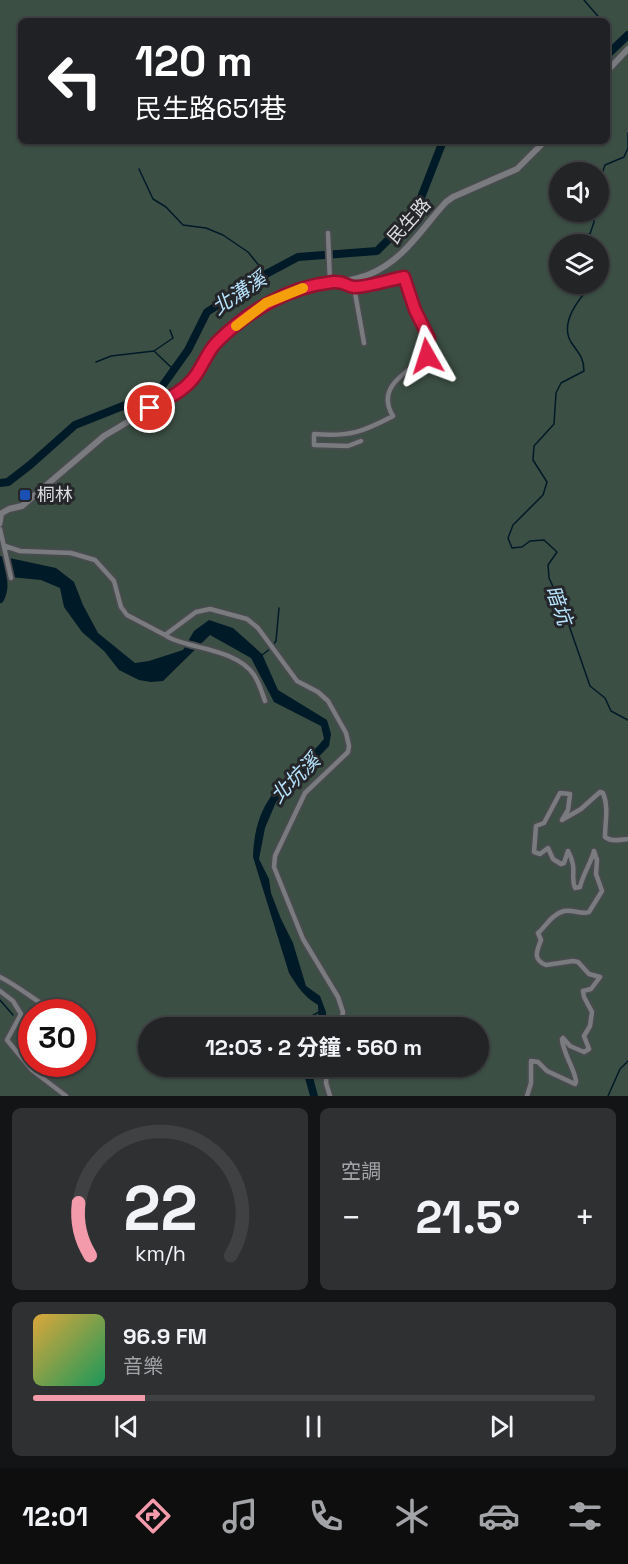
<!DOCTYPE html>
<html lang="zh-TW">
<head>
<meta charset="utf-8">
<style>
	body { margin:0; font-family:"Space Grotesk","Noto Sans TC",sans-serif; background:#2e3032; color:#f1f3f6; height:100vh; display:flex; flex-direction:column; font-size:22px; white-space:nowrap }
	* { box-sizing:border-box; margin:0 }
	p { font-size:20px; color:#a2a4a7 }
	.icon { flex:none; width:33px; height:33px; fill:none; stroke:currentColor; stroke-width:2; stroke-linecap:round; stroke-linejoin:round }
	.map { position:relative; height:1096px; overflow:hidden }
	.side { display:flex; flex-direction:column; gap:12px; padding:12px; background:#131415; flex:1 }
	.side>* { flex:none }
	.guide { position:absolute; left:18px; top:18px; width:592px; height:126px; border-radius:9px; box-shadow:0 2px 4px #0004,0 0 0 2px #3f4143; background:#202124; color:#fff; overflow:hidden }
	.controls { position:absolute; left:549px; top:162px; display:grid; gap:12px }
	.controls a { display:grid; place-items:center; width:60px; height:60px; border-radius:50%; background:#222426; box-shadow:0 2px 4px #0004,0 0 0 2px #3f4143; font-size:30px }
	.speed { position:absolute; left:18px; top:999px; display:flex; gap:12px; font-size:30px; font-weight:700; text-align:center }
	.speed>* { display:grid; place-content:center; width:78px; height:78px; border-radius:50%; background:#222426; box-shadow:0 2px 4px #0004,0 0 0 2px #3f4143; line-height:1 }
	.speed .limit { border:9px solid #d22; background:#fff; color:#111 }
	.pin { position:absolute; display:grid; place-items:center; width:51px; height:51px; color:#fff; margin:-26px; border:3px solid #fff; border-radius:50%; box-shadow:0 2px 6px #0007 }
	.me { position:absolute; width:66px; margin:-33px; rotate:354deg; stroke-linejoin:round; filter:drop-shadow(0 0 4px #0008) }
	.turn { display:flex; align-items:center; gap:21px; height:126px; padding:0 18px; font-size:27px }
	.turn .icon { width:78px; height:78px; stroke-width:2.5 }
	.turn b { display:block; font-size:42px; line-height:51px }
	.big { font-size:45px; font-weight:700; line-height:1.1 }
	.side .card { flex:1; display:flex; flex-direction:column; justify-content:center; gap:9px; min-width:0; padding:0 21px; border-radius:9px; background:#2e3032 }
	.side .dial { align-items:center; gap:0 }
	.dial svg { height:156px; overflow:visible; fill:none; stroke:#3f4143; stroke-width:7; stroke-linecap:round; text-anchor:middle }
	.dial text { fill:#f1f3f6; stroke:none }
	.song { display:flex; align-items:center; gap:18px }
	.cover { width:72px; height:72px; border-radius:9px; background:linear-gradient(135deg,hsl(40 70% 55%),hsl(150 70% 35%)) }
	.played { height:6px; border-radius:3px; background:linear-gradient(90deg,#f39aab 20%,#3f4143 20%) }
	.keys { display:flex; justify-content:space-around; direction:ltr }
	.heat { display:flex; justify-content:space-between; align-items:center; font-size:33px; direction:ltr }
	.side .tiles { flex:1; display:grid; gap:12px; grid-template-columns:1fr 1fr }
	.card:last-child { grid-column:span 2 }
	.trip { position:absolute; left:138px; top:1017px; width:351px; height:60px; border-radius:30px; background:#222426; box-shadow:0 2px 4px #0004,0 0 0 2px #3f4143; font-weight:700; line-height:60px; text-align:center }
	.dock { display:flex; height:96px; justify-content:space-around; align-items:center; background:#0e0e0f; color:#a2a4a7 }
	.dock .icon { width:42px; height:42px }
	.dock .active { color:#f39aab }
	.dock b { font-size:27px; color:#f1f3f6 }
	.map>svg:first-child { display:block }
	.green { fill:#3c4f45; fill-rule:evenodd }
	.water { fill:#011a27 }
	.lines { fill:none; stroke-linecap:round; stroke-linejoin:round }
	.stream { stroke:#011a27; stroke-width:1.5 }
	.river { stroke:#011a27; stroke-width:8 }
	.street-casing { stroke:#494b4e; stroke-width:8 }
	.secondary-casing { stroke:#494b4e; stroke-width:9 }
	.street { stroke:#797b7f; stroke-width:4.5 }
	.secondary { stroke:#797b7f; stroke-width:6 }
	.route-casing { stroke:#92132f; stroke-width:15 }
	.route { stroke:#e11d48; stroke-width:10 }
	.slow { stroke:#f59e0b; stroke-width:10 }
	.transit-dot { fill:#1a4fb4; stroke:#242629; stroke-width:2 }
	.labels { text-anchor:middle; stroke-width:6; stroke-linejoin:round; paint-order:stroke }
	.street-label { font-size:18px; fill:#dbdcde; stroke:#242629 }
	.poi-label { font-size:18px; fill:#dbdcde; stroke:#242629; text-anchor:start }
	.water-label { font-size:20px; font-style:italic; fill:#b7e3fd; stroke:#242629 }
</style>
</head>
<body>
<div class="map">
<svg width="628" height="1096" viewBox="0 0 628 1096">
	<rect width="100%" height="100%" fill="#2e3033"/>
	<!-- green -->
	<path class="green" d="M0 0H628V1096H0ZM21 21H608V141H21ZM560 172H598V212H560ZM560 244H598V284H560ZM32 1012H82V1064H32ZM148 1028H478V1066H148Z"/>
	<!-- water -->
	<path class="water" d="M0 556 56 568 74 582 83 605 98 633 135 663 149 661 183 650 194 631 209 620 233 628 262 654 278 690 327 720 331 734 329 746 276 802 265 828 259 859 269 879 271 893 281 919 293 943 306 986 320 996 326 1012V1027H319L318 1005C304 997 297 986 289 973L253 857C255 794 287 782 324 739L321 726 274 702 251 658 210 635 163 681 151 682 139 680 119 670 104 651 82 632 64 607 60 588 41 580 0 576Z
		M302 1067H313V1077L318 1096H310Z"/>
	<g class="lines">
		<!-- stream -->
		<path class="stream" d="M584 0 602 21
			M608 31 612 51
			M139 169 153 199 166 207 183 225 206 228 223 235 248 252 266 274
			M598 185 605 165 624 157 628 148V133
			M571 244V242L580 234H590L594 222 593 212
			M592 284C580 298 559 322 571 342 578 353 584 357 584 371L561 383 556 393 554 424 534 446 533 460 547 482 543 495 513 525 508 538 512 548 522 547 530 541 544 540 557 552 548 565 549 578 563 608 590 686 605 698 611 711 628 720
			M154 351 173 338 170 330
			M96 362 111 356 154 351 174 370
			M273 645 276 641 279 608
			M262 655 270 649
			M0 1000 13 1015
			M279 1028 281 1025 301 1022 319 1012
			M608 1096 620 1069 628 1061"/>
		<!-- river -->
		<path class="river" d="M608 54 628 35
			M0 483 8 482 30 465 75 425 158 392 188 350 207 312 266 274 298 257 377 251 415 213 443 141
			M0 569C4 579 5 590 0 599"/>
		<!-- street casing -->
		<g class="street-casing">
			<path id="street" d="M328 233 330 282
				M344 282 354 287 404 277 415 310 429 338 427 356C407 372 375 387 393 416 363 432 349 437 314 434V445L348 446 361 441
				M354 287 364 343
				M0 524 2 513
				M0 529 11 578
				M5 546 20 551 71 553 95 560 114 581 121 607 127 615 165 635 196 612 210 609 247 619 258 628 297 681 318 692 328 701 346 733 349 746 348 752 305 793 275 856 274 867 303 939 338 997 343 1012 340 1028
				M165 635C173 641 182 642 191 645 211 650 242 656 254 675 259 682 262 693 265 701
				M0 977C20 987 35 1001 55 1012
				M0 991 13 1001 21 1014 7 1040 32 1070 66 1096
				M327 1066 326 1083 330 1096
				M527 1096 531 1083V1061L538 1062 547 1071 575 1084 576 1082C576 1071 563 1054 562 1039L563 1038 570 1046 584 1052 589 1049 584 1036 590 1026 592 1012 584 997 583 991 591 989 600 977 589 974 578 962 573 961 546 965C532 959 537 951 541 940L538 933C546 926 552 914 564 911 573 909 581 915 589 912L602 891 596 874 597 860 594 851C591 863 583 874 580 887L575 888C570 876 578 869 568 851L564 863 561 864 553 859 548 848 540 854 534 852 536 826 544 823 560 793 570 794 568 810 562 820 581 809 600 792 603 793C609 807 605 822 605 837 611 842 621 840 628 839"/>
		</g>
		<!-- secondary casing -->
		<g class="secondary-casing">
			<path id="secondary" d="M608 70 628 49
				M2 513 9 509 22 506 104 436 183 389C194 378 200 365 209 352 222 333 246 317 265 304 297 283 336 288 370 274 404 260 422 228 446 202L453 197 517 169 545 141"/>
		</g>
		<!-- street -->
		<use href="#street" class="street"/>
		<!-- secondary -->
		<use href="#secondary" class="secondary"/>
	</g>
	<g class="lines">
		<!-- route casing -->
		<g class="route-casing">
			<path id="route" d="M150 408C164 400 181 393 192 380 202 369 206 353 217 342 248 311 288 287 333 282 345 281 345 286 354 287 364 288 393 279 404 277L415 310 429 338 427 356"/>
		</g>
		<!-- route -->
		<use href="#route" class="route"/>
		<!-- slow -->
		<path class="slow" d="M236 326 266 303 303 288"/>
	</g>
	<!-- markers -->
	<rect class="transit-dot" x="19" y="489" width="12" height="12" rx="3"/>
	<g class="labels">
		<!-- street labels -->
		<g class="street-label">
			<text transform="translate(409 221) rotate(-48)" y="6">民生路</text>
		</g>
		<!-- poi labels -->
		<g class="poi-label">
			<text x="37" y="501">桐林</text>
		</g>
		<!-- water labels -->
		<g class="water-label">
			<text transform="translate(239 293) rotate(-34)" y="7">北溝溪</text>
			<text transform="translate(559 605) rotate(70)" y="7">暗坑</text>
			<text transform="translate(295 778) rotate(-45)" y="7">北坑溪</text>
		</g>
	</g>
</svg>
<div class="controls">
<a><svg class="icon" aria-label="sound" viewBox="0 0 24 24"><path d="M4 9h4l5-4v14l-5-4H4zM17 9q2 3 0 6"/></svg></a>
<a><svg class="icon" aria-label="layers" viewBox="0 0 24 24"><path d="M12 4l9 5-9 5-9-5zM3 14l9 5 9-5"/></svg></a>
</div>
<div class="speed"><div class="limit">30</div></div>
<div class="pin" style="left:150px;top:408px;background:#d93025"><svg class="icon" aria-label="arrive" viewBox="0 0 24 24"><path d="M6 21V4h12l-3 4 3 4H6"/></svg></div>
<svg class="me" style="left:427px;top:356px" viewBox="-20 -20 40 40"><path d="M0-17L14 15 0 8-14 15z" fill="#e11d48" stroke="#fff" stroke-width="4"/></svg>
<div class="trip">12:03 · 2 分鐘 · 560 m</div>
<div class="guide">
<div class="turn"><svg class="icon" aria-label="left" viewBox="0 0 24 24"><path d="M17 20v-9H6M10 6l-5 5 5 5"/></svg><div><b>120 m</b>民生路651巷</div></div>
</div>
</div>
<section class="side">
<div class="tiles">
<div class="card dial"><svg viewBox="0 0 100 80">
<path d="M14 69A42 42 0 1 1 86 69"/>
<path d="M14 69A42 42 0 0 1 8 42" stroke="#f39aab"/>
<text x="50" y="56" font-size="32" font-weight="700">22</text>
<text x="50" y="72" font-size="11">km/h</text>
</svg></div>
<div class="card"><p>空調</p>
<div class="heat"><a>−</a><b class="big">21.5°</b><a>+</a></div>
</div>
<div class="card">
<div class="song"><i class="cover"></i><div><b>96.9 FM</b><p>音樂</p></div></div>
<div class="played"></div>
<div class="keys"><svg class="icon" aria-label="previous" viewBox="0 0 24 24"><path d="M18 5L8 12l10 7zM5 5v14"/></svg><svg class="icon" aria-label="pause" viewBox="0 0 24 24"><path d="M8 5v14M16 5v14"/></svg><svg class="icon" aria-label="next" viewBox="0 0 24 24"><path d="M6 5l10 7-10 7zM19 5v14"/></svg></div>
</div>
</div>
</section>
<nav class="dock">
<b>12:01</b>
<svg class="icon active" aria-label="directions" viewBox="0 0 24 24"><path d="M12 3l9 9-9 9-9-9zM9 14v-3h6M13 9l2 2-2 2"/></svg>
<svg class="icon" aria-label="music" viewBox="0 0 24 24"><path d="M9 18V5l10-2v13"/><circle cx="6" cy="18" r="3"/><circle cx="16" cy="16" r="3"/></svg>
<svg class="icon" aria-label="phone" viewBox="0 0 24 24"><path d="M5 4h4l2 5-3 2q2 4 5 5l2-3 5 2v4C11 20 4 13 5 4z"/></svg>
<svg class="icon" aria-label="climate" viewBox="0 0 24 24"><path d="M12 3v18M4 7l16 10M4 17L20 7"/></svg>
<svg class="icon" aria-label="car" viewBox="0 0 24 24"><path d="M5 17H2v-5l4-1 3-4h7l3 4 3 1v5h-3M9 17h6M6 11h13"/><circle cx="7" cy="17" r="2"/><circle cx="17" cy="17" r="2"/></svg>
<svg class="icon" aria-label="filters" viewBox="0 0 24 24"><path d="M4 7h16M4 17h16"/><circle cx="9" cy="7" r="2"/><circle cx="15" cy="17" r="2"/></svg>
</nav>
</body>
</html>
